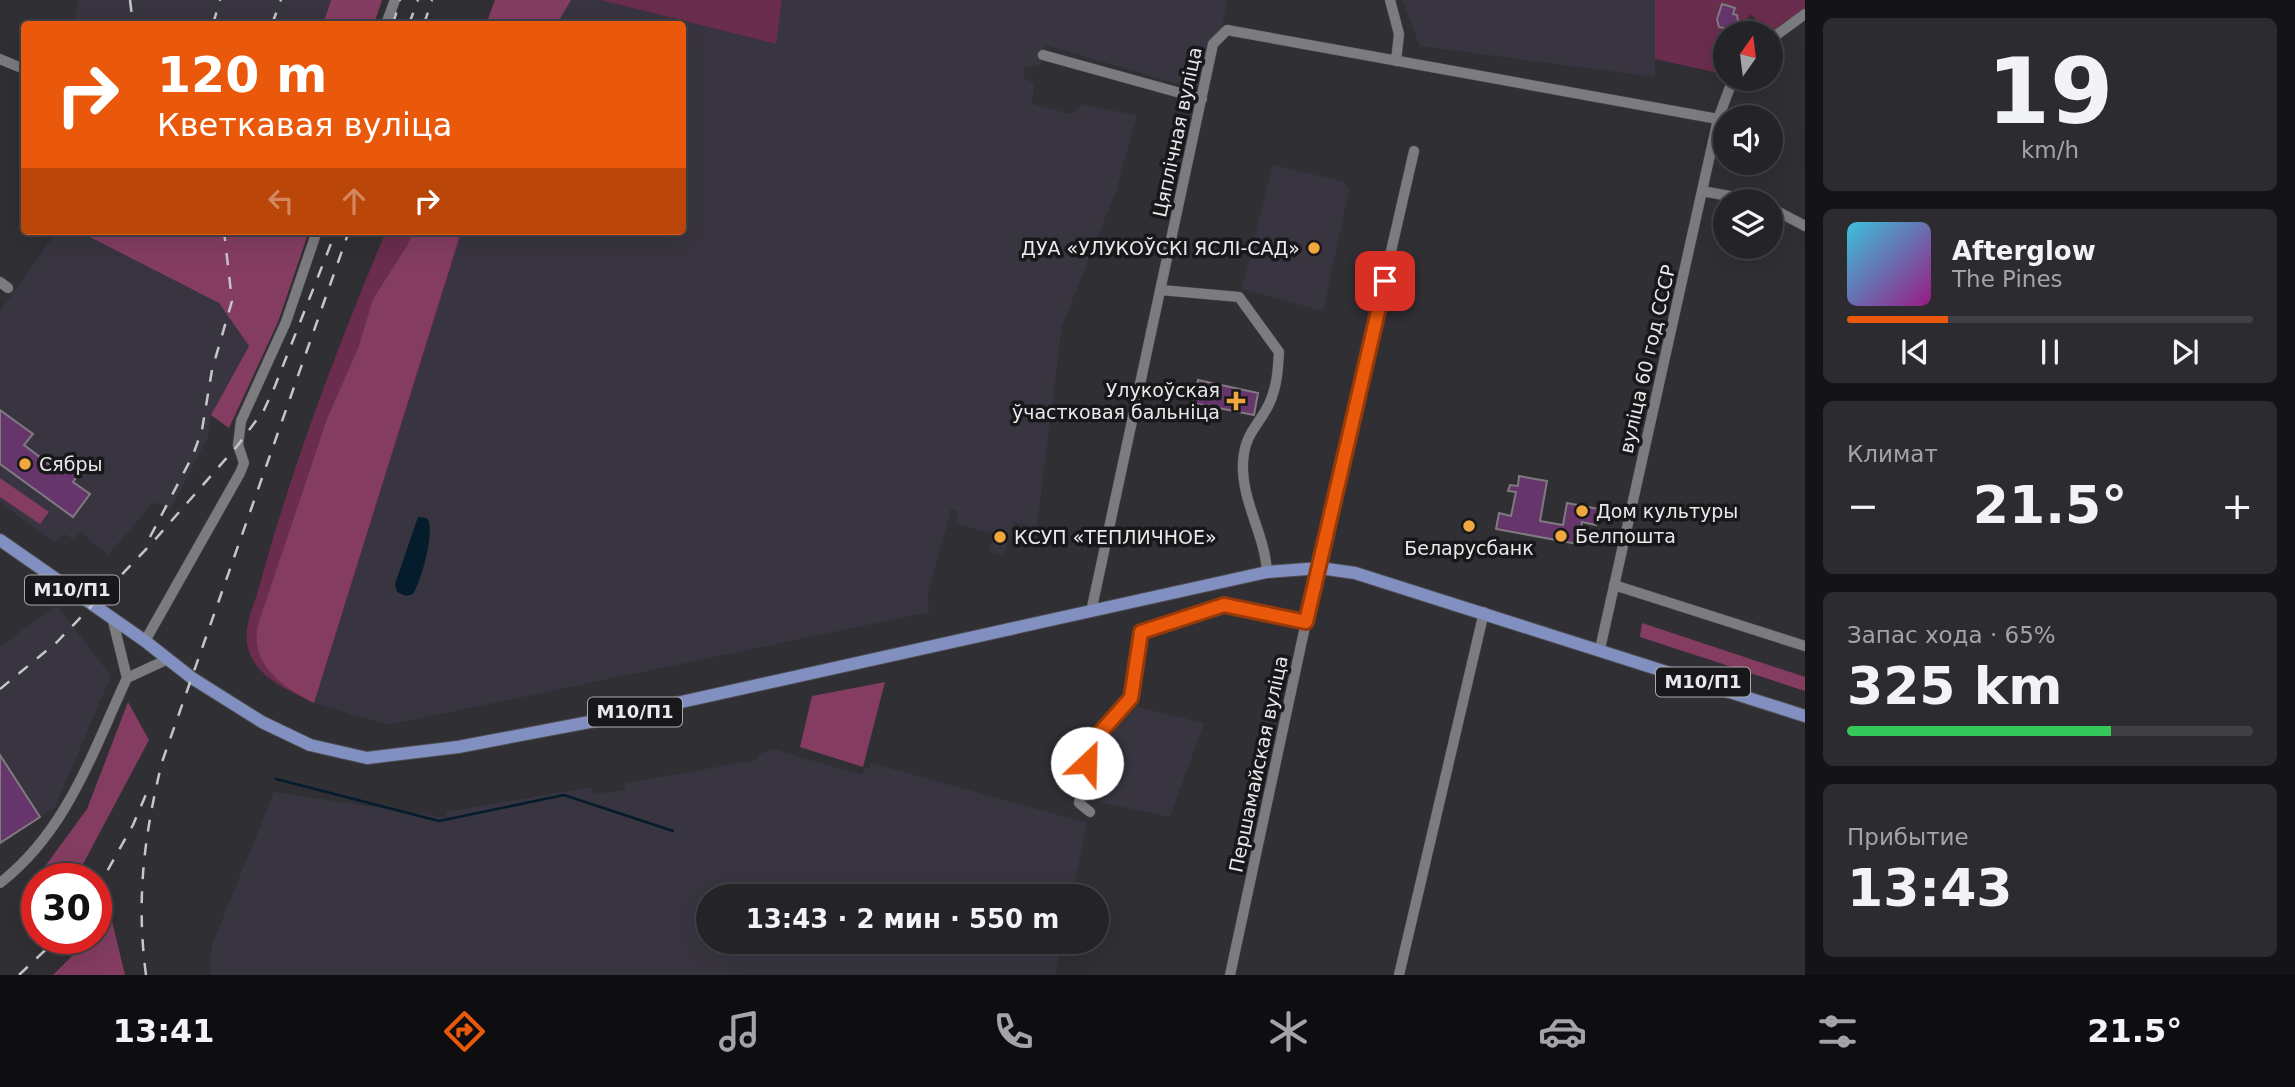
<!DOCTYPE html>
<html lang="ru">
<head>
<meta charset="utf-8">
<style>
	body { margin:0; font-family:"DejaVu Sans",sans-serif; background:#2c2b2f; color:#f1f3f6; height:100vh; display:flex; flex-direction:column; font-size:26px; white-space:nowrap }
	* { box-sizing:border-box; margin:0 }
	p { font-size:23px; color:#a3a4a7 }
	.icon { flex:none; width:38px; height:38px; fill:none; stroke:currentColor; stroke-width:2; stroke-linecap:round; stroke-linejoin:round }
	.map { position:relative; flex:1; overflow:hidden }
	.side { display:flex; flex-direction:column; gap:18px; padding:18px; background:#141315; width:490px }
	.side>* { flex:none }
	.guide { position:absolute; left:21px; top:21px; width:665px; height:214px; border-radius:7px; box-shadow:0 7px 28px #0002,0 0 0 2px #414044; background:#ea580c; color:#fff; overflow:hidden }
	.needle { width:46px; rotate:14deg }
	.fabs { position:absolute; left:1713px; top:21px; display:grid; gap:14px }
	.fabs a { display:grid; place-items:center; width:70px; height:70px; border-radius:50%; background:#242327; box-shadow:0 7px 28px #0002,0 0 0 2px #414044; font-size:35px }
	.speed { position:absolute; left:21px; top:863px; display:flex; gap:14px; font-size:35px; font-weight:700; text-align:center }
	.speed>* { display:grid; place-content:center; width:91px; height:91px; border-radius:50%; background:#242327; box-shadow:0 7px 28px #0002,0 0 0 2px #414044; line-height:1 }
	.speed .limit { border:10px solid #d22; background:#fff; color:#111 }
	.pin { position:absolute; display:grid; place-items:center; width:60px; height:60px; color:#fff; margin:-30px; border-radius:14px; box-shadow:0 4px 10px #0006 }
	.me { position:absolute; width:77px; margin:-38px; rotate:24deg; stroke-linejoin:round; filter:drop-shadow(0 0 5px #0008) }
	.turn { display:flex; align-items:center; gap:24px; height:147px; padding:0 21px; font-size:32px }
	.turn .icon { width:91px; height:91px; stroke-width:2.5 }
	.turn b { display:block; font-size:49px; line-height:60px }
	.lanes { display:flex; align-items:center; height:66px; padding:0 21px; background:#0003; justify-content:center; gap:35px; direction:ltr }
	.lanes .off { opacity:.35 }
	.big { font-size:52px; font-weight:700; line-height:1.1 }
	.side .card { flex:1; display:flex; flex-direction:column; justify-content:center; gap:10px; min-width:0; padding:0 24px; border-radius:10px; background:#2c2b2f }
	.side .dial { align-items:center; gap:0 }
	.dial b { font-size:91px; line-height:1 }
	.song { display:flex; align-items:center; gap:21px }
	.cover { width:84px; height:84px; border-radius:10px; background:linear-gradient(135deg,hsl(190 70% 55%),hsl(310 70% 35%)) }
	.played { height:7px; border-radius:4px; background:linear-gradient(90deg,#ea580c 25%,#414044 25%) }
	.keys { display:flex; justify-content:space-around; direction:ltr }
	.heat { display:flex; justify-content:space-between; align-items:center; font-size:38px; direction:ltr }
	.charge { height:10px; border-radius:5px; background:linear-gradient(90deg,#34c759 65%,#414044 0) }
	.trip { position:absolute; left:696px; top:884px; width:413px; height:70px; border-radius:35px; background:#242327; box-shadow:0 7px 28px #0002,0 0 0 2px #414044; font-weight:700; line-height:70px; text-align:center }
	.menu { display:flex; height:112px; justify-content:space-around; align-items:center; background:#0e0e10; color:#a3a4a7 }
	.menu .icon { width:49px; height:49px }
	.menu .current { color:#ea580c }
	.menu b { font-size:32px; color:#f1f3f6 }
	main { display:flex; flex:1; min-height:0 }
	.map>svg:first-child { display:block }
	.built { fill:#383540 }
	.green { fill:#6b2d4d }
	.forest { fill:#843d61 }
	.water { fill:#051c2c }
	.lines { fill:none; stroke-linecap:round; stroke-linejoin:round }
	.stream { stroke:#051c2c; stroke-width:2.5 }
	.building { fill:#66356c; stroke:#7f7a7f; stroke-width:2 }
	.minor-casing { stroke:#4e4e52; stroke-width:11 }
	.major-casing { stroke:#4e4e52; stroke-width:14 }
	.minor { stroke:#7c7b80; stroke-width:10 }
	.major { stroke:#8190c0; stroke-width:12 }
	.rail { stroke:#c6c5c8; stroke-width:2.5; stroke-dasharray:12 12; stroke-linecap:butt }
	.route-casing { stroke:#983908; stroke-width:18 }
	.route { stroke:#ea580c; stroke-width:12 }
	.poi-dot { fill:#efa73e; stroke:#18181a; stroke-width:2.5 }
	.labels { text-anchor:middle; stroke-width:7; stroke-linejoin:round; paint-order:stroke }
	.shield { fill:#18181a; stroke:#aaaaac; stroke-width:2 }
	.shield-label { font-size:18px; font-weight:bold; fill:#e9e8eb }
	.street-label { font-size:19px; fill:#e9e8eb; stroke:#18181a }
	.poi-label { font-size:19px; fill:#e9e8eb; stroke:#18181a; text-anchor:start }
</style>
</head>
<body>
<main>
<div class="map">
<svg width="1805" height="975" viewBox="0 0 1805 975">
	<rect width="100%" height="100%" fill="#302f34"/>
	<!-- built -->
	<path class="built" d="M79 0H331L323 24H73Z
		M571 0H601L775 44 782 0H1227L1209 93 1045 45 1041 64 1024 68V78L1034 83 1032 104 1070 114 1084 104 1137 116 1116 191 1062 326 1037 527 1013 522 1004 556 989 552 994 534 955 523 958 512 951 509 928 594 929 612 388 725 314 703 461 231H682V24H557Z
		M1402 0H1655V77L1420 46Z
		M1273 165 1345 182 1349 190 1323 311 1242 289Z
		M57 231H78L219 303 249 346 211 415 208 437 170 510 154 502 108 555 81 532 73 539 64 534 55 543 0 502V311Z
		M57 606 111 676 55 807 0 843V646Z
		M1129 705 1204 723 1170 817 1090 800 1086 789 1097 744Z
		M773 749 862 775 865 768 869 769 871 763 1087 823 1072 896H709V942H1062L1055 975H210L212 945 274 792 447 818 446 812 592 787 594 794 625 790V783L758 760 757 755Z"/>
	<!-- green -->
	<path class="green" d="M601 0H782L776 44Z
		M1655 0H1805V8L1770 33 1750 14 1741 33H1726L1725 68 1723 74 1655 59Z
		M386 231H462L314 703C290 691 258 679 249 651 241 628 255 605 260 584 293 463 338 346 386 231Z"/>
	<!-- forest -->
	<path class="forest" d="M331 0H382L374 24H323Z
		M495 0H571L557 24H486Z
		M78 231H309L278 322 229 428 211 415 249 346 219 303Z
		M414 231H461L314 703C282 687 250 665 258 625L327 419 359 346 373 299 407 246Z
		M0 478 49 512 40 524 0 497Z
		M1642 623 1805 677V691L1640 637Z
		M885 682 863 767 800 747 812 696Z
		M128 702 149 740 82 866 70 878H37L36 914 21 899 87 809Z
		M111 917 125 975H53L90 938H96V932Z"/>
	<!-- water -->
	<path class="water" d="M418 517 427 518C436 530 421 581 413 594L406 596 397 592 395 584Z"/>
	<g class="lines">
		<!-- stream -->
		<path class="stream" d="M276 779 439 821 564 795 673 831"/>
	</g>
	<!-- building -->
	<path class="building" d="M1722 4 1735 8 1733 14 1737 15 1738 21 1736 28 1732 27V30L1719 27 1717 19Z
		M1198 380 1258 393 1254 415 1193 403Z
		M0 410 33 434 24 445 60 472 73 454 86 463 73 482 90 494 73 517 0 464Z
		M1519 476 1547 481 1540 521 1563 525 1567 503 1599 509 1596 525 1582 522 1578 544 1496 529 1499 513 1511 516 1516 492 1508 491 1510 485 1518 486Z
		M0 755 40 817 0 843Z"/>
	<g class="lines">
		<!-- minor casing -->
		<g class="minor-casing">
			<path id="minor" d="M1390 0 1399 34 1396 61
				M386 24 395 0
				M1771 39 1805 14
				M1043 55 1202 99
				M0 59 24 69
				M1702 191 1757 201
				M1771 208 1805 226
				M0 282 8 288
				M1161 290 1239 297 1279 352C1278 370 1277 387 1269 404 1258 427 1245 432 1243 462 1241 501 1265 534 1267 572
				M1614 585 1805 646
				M1091 612 1213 44 1227 30 1718 119
				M112 617 127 678
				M145 641 240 473 244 463 238 445 241 421 286 322 317 231
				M1600 649 1718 119 1733 79
				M1090 812 1079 803 1090 749 1098 735 1131 698 1141 632 1224 605 1306 622
				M0 883C67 831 92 753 127 678L166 660
				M1230 975 1306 622 1414 151
				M1399 975 1484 612"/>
		</g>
		<!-- major casing -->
		<g class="major-casing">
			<path id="major" d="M0 540 145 641 192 678 262 722 310 745 367 758 458 747 600 720 1267 572 1320 568 1355 573 1805 716"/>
		</g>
		<!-- minor -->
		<use href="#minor" class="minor"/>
		<!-- major -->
		<use href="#major" class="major"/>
		<!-- rail -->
		<path class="rail" d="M130 0 133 24
			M213 24 220 0
			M272 24 281 0
			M393 24 400 0
			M409 24 418 0
			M424 24 432 0
			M150 537 193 455 202 430 212 370 232 301 224 231
			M0 689 57 642 152 543 238 445 264 410 275 386 336 231
			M96 891 133 825 147 792
			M19 975 58 938
			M146 975C136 899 144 836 162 762L349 231"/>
	</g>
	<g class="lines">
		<!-- route casing -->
		<g class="route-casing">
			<path id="route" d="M1087 763 1090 749 1098 735 1131 698 1141 632 1224 605 1306 622 1385 281"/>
		</g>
		<!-- route -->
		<use href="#route" class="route"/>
	</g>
	<!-- markers -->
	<g class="poi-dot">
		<circle cx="1314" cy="248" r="7"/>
		<path d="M1232.5 390.5h7v7h7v7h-7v7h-7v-7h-7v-7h7z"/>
		<circle cx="25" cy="464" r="7"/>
		<circle cx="1582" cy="511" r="7"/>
		<circle cx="1469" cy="526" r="7"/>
		<circle cx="1561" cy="536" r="7"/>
		<circle cx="1000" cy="537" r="7"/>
	</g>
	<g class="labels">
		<!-- shield labels -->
		<g class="shield">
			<rect x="25" y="575.5" width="94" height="29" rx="5"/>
			<rect x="1656" y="667.5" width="94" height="29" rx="5"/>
			<rect x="588" y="697.5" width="94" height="29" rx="5"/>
		</g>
		<g class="shield-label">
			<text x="72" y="596">М10/П1</text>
			<text x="1703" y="688">М10/П1</text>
			<text x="635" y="718">М10/П1</text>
		</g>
		<!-- street labels -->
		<g class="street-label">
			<text transform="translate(1177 132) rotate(-78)" y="7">Цяплічная вуліца</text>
			<text transform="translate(1647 359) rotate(-77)" y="7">вуліца 60 год СССР</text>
			<text transform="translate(1258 764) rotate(-78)" y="7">Першамайская вуліца</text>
		</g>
		<!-- poi labels -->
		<g class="poi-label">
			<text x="1300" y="255" text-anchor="end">ДУА «УЛУКОЎСКІ ЯСЛІ-САД»</text>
			<text x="1220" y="397" text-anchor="end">Улукоўская<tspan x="1220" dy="22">ўчастковая бальніца</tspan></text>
			<text x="39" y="471">Сябры</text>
			<text x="1596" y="518">Дом культуры</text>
			<text x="1575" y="543">Белпошта</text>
			<text x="1014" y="544">КСУП «ТЕПЛИЧНОЕ»</text>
			<text x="1469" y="555" text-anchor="middle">Беларусбанк</text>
		</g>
	</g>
</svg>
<div class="fabs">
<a><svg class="needle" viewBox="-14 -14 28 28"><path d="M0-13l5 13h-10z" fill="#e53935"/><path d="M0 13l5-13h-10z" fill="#a3a4a7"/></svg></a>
<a><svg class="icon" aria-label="sound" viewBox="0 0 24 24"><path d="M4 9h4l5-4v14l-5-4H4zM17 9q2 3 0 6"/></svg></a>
<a><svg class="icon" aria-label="layers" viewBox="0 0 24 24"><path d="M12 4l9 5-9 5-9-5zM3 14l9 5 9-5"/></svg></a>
</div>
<div class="speed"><div class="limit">30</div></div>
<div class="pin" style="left:1385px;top:281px;background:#d93025"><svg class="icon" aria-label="arrive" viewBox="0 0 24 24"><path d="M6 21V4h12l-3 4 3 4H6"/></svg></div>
<svg class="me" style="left:1087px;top:763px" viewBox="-20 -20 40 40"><circle r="19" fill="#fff"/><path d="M0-13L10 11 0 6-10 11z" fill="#ea580c"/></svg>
<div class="trip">13:43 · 2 мин · 550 m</div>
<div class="guide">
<div class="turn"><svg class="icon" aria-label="right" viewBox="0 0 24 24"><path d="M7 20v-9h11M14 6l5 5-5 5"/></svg><div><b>120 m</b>Кветкавая вуліца</div></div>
<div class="lanes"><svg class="icon off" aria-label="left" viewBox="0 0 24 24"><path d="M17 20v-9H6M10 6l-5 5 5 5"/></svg><svg class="icon off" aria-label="ahead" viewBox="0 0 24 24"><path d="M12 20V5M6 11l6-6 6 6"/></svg><svg class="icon" aria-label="right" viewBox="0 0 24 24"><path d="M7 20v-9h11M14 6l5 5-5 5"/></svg></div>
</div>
</div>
<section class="side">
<div class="card dial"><b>19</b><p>km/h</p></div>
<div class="card">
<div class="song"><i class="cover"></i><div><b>Afterglow</b><p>The Pines</p></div></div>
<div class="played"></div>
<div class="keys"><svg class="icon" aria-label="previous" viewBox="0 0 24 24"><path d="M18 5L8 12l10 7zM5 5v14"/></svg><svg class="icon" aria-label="pause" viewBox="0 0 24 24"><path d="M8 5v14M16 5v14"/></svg><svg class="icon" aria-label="next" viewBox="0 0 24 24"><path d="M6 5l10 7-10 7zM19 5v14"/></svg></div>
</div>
<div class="card"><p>Климат</p>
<div class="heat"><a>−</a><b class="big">21.5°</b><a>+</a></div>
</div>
<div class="card"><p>Запас хода · 65%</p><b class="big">325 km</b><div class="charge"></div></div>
<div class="card"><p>Прибытие</p><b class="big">13:43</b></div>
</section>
</main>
<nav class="menu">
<b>13:41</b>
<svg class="icon current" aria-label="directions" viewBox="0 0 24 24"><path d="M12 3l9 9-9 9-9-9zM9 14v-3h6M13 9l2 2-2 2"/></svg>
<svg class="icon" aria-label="music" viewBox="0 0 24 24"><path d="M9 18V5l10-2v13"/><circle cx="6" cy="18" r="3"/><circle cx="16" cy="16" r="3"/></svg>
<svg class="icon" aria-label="phone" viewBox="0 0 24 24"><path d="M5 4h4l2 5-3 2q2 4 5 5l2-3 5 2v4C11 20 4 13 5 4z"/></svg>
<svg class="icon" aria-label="climate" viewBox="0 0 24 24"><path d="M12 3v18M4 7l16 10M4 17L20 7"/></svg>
<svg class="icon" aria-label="car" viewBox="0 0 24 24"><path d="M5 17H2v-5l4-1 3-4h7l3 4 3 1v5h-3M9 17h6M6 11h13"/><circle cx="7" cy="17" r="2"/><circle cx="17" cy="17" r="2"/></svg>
<svg class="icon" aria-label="filters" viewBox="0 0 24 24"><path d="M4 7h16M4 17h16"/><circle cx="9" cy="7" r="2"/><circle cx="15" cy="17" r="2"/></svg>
<b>21.5°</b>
</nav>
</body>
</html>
